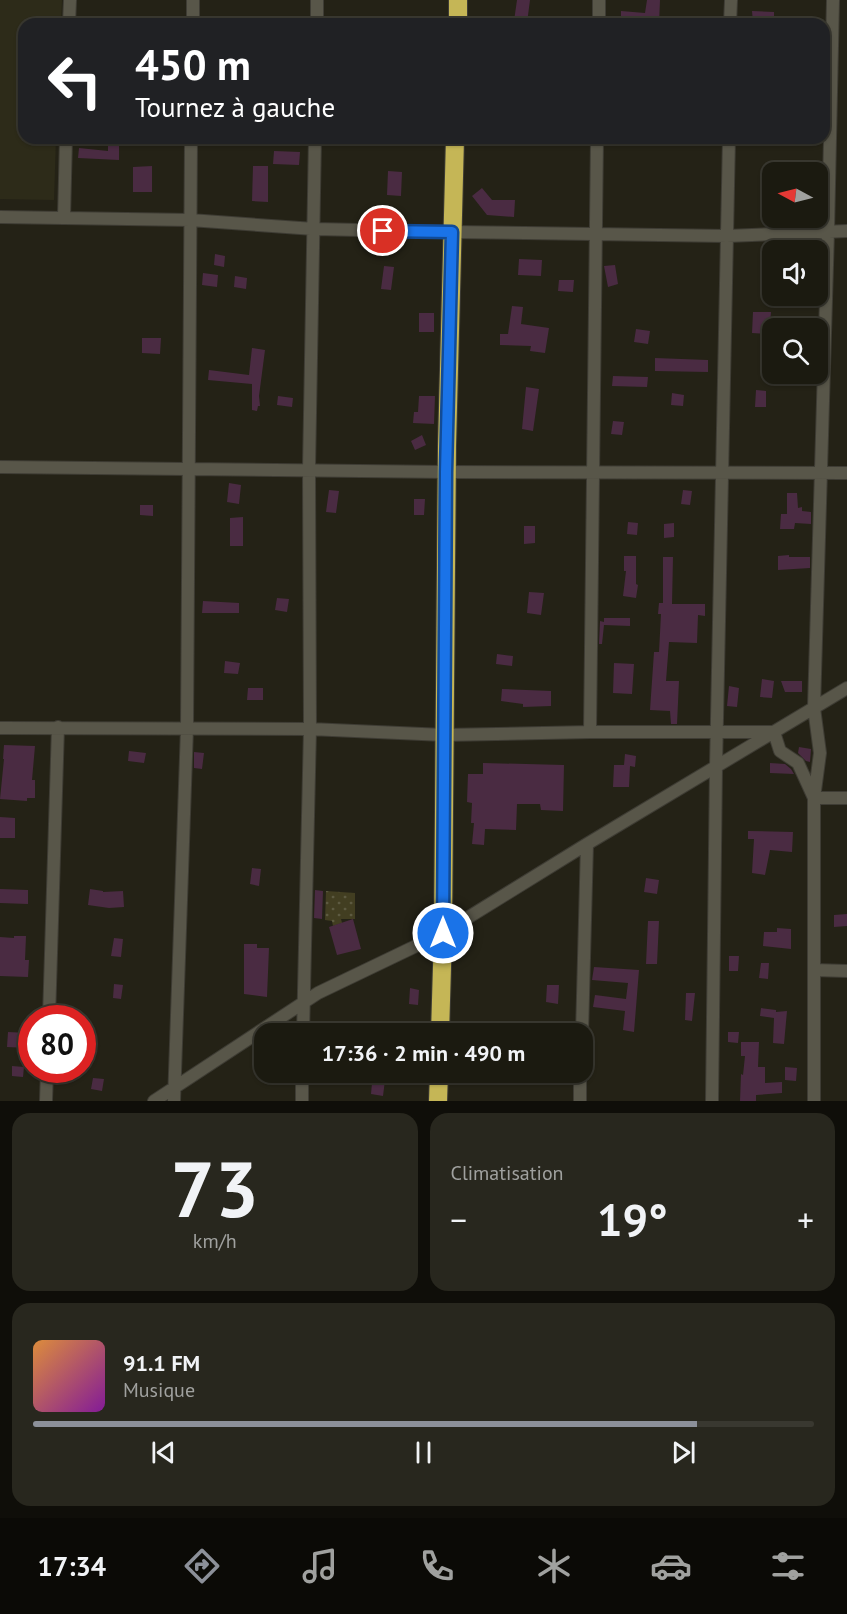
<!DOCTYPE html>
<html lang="fr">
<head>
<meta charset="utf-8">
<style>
	body { margin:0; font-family:"PT Sans",sans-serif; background:#28271e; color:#f1f3f6; height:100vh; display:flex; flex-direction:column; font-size:22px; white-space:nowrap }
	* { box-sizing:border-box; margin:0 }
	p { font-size:20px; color:#a0a19f }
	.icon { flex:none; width:33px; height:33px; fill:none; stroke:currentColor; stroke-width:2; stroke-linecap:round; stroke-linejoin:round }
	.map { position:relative; height:1101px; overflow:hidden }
	.sheet { display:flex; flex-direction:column; gap:12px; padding:12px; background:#0f0e09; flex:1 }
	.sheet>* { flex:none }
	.banner { position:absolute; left:18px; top:18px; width:812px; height:126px; border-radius:18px; box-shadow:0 2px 4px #0004,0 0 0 2px #393830; background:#202124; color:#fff; overflow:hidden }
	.needle { width:39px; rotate:277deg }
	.tools { position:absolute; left:762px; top:162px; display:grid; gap:12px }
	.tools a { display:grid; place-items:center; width:66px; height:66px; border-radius:12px; background:#1b1a10; box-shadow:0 2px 4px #0004,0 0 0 2px #393830; font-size:30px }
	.speed { position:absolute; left:18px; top:1005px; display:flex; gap:12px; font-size:30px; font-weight:700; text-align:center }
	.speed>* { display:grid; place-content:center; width:78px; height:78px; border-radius:50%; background:#1b1a10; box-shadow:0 2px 4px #0004,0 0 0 2px #393830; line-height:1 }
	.speed .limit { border:9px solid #d22; background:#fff; color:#111 }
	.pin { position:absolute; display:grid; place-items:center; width:51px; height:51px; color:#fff; margin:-26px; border:3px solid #fff; border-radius:50%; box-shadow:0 2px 6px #0007 }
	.me { position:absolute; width:66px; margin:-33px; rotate:0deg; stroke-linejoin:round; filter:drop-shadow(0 0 4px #0008) }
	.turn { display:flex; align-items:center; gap:21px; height:126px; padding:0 18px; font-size:27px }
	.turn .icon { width:78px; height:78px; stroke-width:2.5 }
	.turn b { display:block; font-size:42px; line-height:51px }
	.big { font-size:45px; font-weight:600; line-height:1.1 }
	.sheet .card { flex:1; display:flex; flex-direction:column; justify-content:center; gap:9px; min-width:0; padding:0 21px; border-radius:18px; background:#28271e }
	.sheet .dial { align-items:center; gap:0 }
	.dial b { font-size:78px; line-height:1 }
	.song { display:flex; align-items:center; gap:18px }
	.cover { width:72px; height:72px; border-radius:9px; background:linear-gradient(135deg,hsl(30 70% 55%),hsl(290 70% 35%)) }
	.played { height:6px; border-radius:3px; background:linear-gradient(90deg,#8c9099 85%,#393830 85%) }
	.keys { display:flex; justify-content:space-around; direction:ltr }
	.heat { display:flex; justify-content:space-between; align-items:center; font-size:33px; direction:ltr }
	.sheet .tiles { flex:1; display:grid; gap:12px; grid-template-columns:1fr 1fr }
	.card:last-child { grid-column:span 2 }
	.trip { position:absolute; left:254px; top:1023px; width:339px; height:60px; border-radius:18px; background:#1b1a10; box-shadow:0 2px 4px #0004,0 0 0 2px #393830; font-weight:600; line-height:60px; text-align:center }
	.tabs { display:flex; height:96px; justify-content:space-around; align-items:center; background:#0b0a06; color:#a0a19f }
	.tabs .icon { width:42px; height:42px }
	.tabs .selected { color:#8c9099 }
	.tabs b { font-size:27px; color:#f1f3f6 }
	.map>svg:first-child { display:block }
	.built { fill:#2d2b19 }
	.grass { fill:url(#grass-dots) }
	.building { fill:#4a2b42 }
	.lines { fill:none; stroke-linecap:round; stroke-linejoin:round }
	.minor-casing { stroke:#3e3c34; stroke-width:14 }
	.highway-casing { stroke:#3e3c34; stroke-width:20 }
	.minor { stroke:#585649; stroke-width:12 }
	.highway { stroke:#c5b656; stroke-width:18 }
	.route-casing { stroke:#114b97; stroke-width:15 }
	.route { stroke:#1a73e8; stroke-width:10 }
</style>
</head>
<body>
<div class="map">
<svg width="847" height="1101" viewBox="0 0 847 1101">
	<defs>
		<pattern id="grass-dots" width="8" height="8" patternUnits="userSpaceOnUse" patternTransform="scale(1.5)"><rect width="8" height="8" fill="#423e21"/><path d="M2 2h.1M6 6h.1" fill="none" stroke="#5d5a41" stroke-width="1.8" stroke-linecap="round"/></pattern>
	</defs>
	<rect width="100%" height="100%" fill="#242216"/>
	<!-- built -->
	<path class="built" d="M0 0H62L61 24H24V138H56L54 200 0 199Z"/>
	<!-- grass -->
	<path class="grass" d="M326 891 355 893V919H341L342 923 333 926 332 921 325 920Z"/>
	<!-- building -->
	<path class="building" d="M517 0H530L527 23 514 21Z
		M647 0H660L659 24 621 21V11L645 13Z
		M752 11 774 12V22H753Z
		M108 138H119V160L78 158 79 148 108 151Z
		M274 151 300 152 299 165 273 164Z
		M152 166V192H133V167Z
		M253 166H268V202L252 201Z
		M388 171 402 172 401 196 387 195Z
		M482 188 492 200H515L514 217 487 215 472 196Z
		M215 254 225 256 224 267 214 265Z
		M519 259 542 260 541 276 518 275Z
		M615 265 618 284 608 287 604 266Z
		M384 266 394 267 391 290 381 289Z
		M203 273 218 275 217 287 202 285Z
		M235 276 247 278 246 289 234 287Z
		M559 280H574L573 292 558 291Z
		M512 306 523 307 521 324 549 328 545 353 530 351 531 346 500 345V334H508Z
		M753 312H771L769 334 752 333Z
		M419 313H434V332H419Z
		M636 329 650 331 648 344 634 342Z
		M142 338H161L160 354 142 353Z
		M252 348 265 350 259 396 260 406H258L257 411 252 410V384L208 380 209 370 249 375Z
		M655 358 708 360V372L655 371Z
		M613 376 648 377 647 387 612 386Z
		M526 387 539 389 533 431 522 429Z
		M756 390 766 391V407H755Z
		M672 393 684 395 683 406 671 405Z
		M278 396 293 398 292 407 277 405Z
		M419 396H435L434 424 413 423 414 412H418Z
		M613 421 624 422 622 435 611 434Z
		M422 435 426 445 415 450 411 441Z
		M229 483 241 485 239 504 227 502Z
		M329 490 339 491 336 513 326 512Z
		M683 490 692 491 690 505 681 504Z
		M787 493H797L798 508 802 507V511L811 512V524L795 523 794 529H780L781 514H787Z
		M414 499H425L424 515H414Z
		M140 505H153V516L140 515Z
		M243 517V546H230V518Z
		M628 522 638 523 637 535 627 534Z
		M674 523V537L664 538V524Z
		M524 526H535V543L524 544Z
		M789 555V557H810V568L778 570V556Z
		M624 556H636V584L638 585 636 598 623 596 626 571H624Z
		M663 557H673L672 604H705V616L698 615 697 643 669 642 666 681H679L677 724H671L670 711 650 710 654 652H659L661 614H658L659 603H663Z
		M529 592 544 593 541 615 527 613Z
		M277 598 289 599 287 612 275 610Z
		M203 601 239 603V613H202Z
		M604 618H630V626L604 625 602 644H599L600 621 604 622Z
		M497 654 513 656 512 666 496 664Z
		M225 661 240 663 238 674 224 673Z
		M614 663 634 664 632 694 613 693Z
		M762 679 774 681 772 698 760 697Z
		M781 681H802V692H785Z
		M729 686 739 688 737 707 727 706Z
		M248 688H263V700H247Z
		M502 689 551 691V706L523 707V704L501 701Z
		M4 745 35 746 32 780H35V798H27V801L0 799 4 759H3Z
		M799 747 811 749 810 762 806 761 798 753Z
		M129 751 146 753 144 763 128 761Z
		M194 752 204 753 202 769 194 768Z
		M625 754 636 756 635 767 630 766 629 787H613L614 765H624Z
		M483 763 564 765 563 811 541 810 540 804H517L516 830 485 829 484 845 472 844 474 823H471L472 803 467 802 468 774H483Z
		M770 763 785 764 791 769 794 774 770 773Z
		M0 817 15 818V838H0Z
		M748 831 793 832 792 852 770 850 765 875 752 873 754 839H748Z
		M252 868 261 869 259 886 250 884Z
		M646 878 659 880 657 894 644 892Z
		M0 889 28 890V904L0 903Z
		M90 889 103 891V892L123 891 124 907 109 908 88 905Z
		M315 890 323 891 322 919 314 918Z
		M847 914V926L834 927V915Z
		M353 919 361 949 337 955 329 927Z
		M648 921H659L657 964H646Z
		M777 928 791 929V949L763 946 764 932H777Z
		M14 936H26L25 960H29L28 977 0 976V937L14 938Z
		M114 938 123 939 121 957 111 956Z
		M244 944H257V948H269L267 997 244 994Z
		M729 956H739L738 971H729Z
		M761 963H769L768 979 759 978Z
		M594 967 639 970 634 1032 623 1030 625 1011 593 1007 595 995 626 999 628 983 592 980Z
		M114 984 123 985 121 999 113 998Z
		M547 985H559L558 1004 546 1002Z
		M410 988 419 990 418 1005 409 1004Z
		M686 993H695L692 1021 685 1020Z
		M761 1008 776 1010V1012L787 1011 784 1044 773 1043 774 1018 760 1016Z
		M8 1032 28 1033V1048L7 1047Z
		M728 1032H739L738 1043 728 1042Z
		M741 1042H759L758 1067H765V1083L782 1082V1093L756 1095V1101H740L741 1074 743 1075 745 1056H741Z
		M12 1066 24 1067 23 1077 12 1076Z
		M785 1067 797 1068 796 1081 785 1080Z
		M373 1072H386L383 1096 371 1094Z
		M510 1072H521V1085L509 1084Z
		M93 1078 104 1079 102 1091 91 1089Z"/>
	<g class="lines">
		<!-- minor casing -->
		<g class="minor-casing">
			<path id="minor" d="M69 24 70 0
				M193 24V0
				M317 24V0
				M599 24V0
				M730 24 731 0
				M0 217 190 220 314 229 452 232 727 236 847 231
				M64 218 66 138
				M0 467 446 472 847 473
				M0 728 310 729 444 735 590 732H774L780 751 798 763 814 798H847
				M590 732 597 138
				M814 970 847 971
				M49 1018 58 727
				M303 1034 310 729 309 469 315 138
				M582 1034 587 844
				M46 1101 47 1070
				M154 1101 318 993 443 933 587 844 847 688
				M174 1101 187 728 191 138
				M302 1101V1072
				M580 1101V1072
				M712 1101 716 767 729 138
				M814 1101V798L820 753 814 708 828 231 833 0"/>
		</g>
		<!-- highway casing -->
		<g class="highway-casing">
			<path id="highway" d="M458 24V0
				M440 1034 443 933 447 446 455 138
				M438 1101 439 1072"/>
		</g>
		<!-- minor -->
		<use href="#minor" class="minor"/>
		<!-- highway -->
		<use href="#highway" class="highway"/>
	</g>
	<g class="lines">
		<!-- route casing -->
		<g class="route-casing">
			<path id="route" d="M383 231 452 232 446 472 443 933"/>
		</g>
		<!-- route -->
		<use href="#route" class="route"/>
	</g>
</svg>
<div class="tools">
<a><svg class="needle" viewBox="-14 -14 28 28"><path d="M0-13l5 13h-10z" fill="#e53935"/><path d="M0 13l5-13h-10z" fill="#a0a19f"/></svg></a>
<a><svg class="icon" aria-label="sound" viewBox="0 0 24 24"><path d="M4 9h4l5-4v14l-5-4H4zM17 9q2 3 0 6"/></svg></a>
<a><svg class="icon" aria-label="search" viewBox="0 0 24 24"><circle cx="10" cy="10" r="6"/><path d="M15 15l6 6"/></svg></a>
</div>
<div class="speed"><div class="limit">80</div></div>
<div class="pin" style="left:383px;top:231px;background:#d93025"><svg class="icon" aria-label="arrive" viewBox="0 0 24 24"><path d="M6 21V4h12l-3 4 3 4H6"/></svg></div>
<svg class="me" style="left:443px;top:933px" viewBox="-20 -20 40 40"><circle r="17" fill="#1a73e8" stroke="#fff" stroke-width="3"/><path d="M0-11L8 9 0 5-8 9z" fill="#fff"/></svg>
<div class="trip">17:36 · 2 min · 490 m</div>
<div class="banner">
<div class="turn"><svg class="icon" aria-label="left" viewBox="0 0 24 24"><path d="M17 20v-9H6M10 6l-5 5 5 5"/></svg><div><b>450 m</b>Tournez à gauche</div></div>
</div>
</div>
<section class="sheet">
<div class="tiles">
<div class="card dial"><b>73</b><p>km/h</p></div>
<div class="card"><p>Climatisation</p>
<div class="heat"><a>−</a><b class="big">19°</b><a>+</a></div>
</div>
<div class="card">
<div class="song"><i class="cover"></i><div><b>91.1 FM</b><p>Musique</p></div></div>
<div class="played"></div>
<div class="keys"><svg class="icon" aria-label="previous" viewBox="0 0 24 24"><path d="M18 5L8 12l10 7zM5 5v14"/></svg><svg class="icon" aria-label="pause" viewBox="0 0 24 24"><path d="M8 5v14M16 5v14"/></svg><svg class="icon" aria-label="next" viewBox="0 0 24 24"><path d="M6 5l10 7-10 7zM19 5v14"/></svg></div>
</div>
</div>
</section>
<nav class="tabs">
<b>17:34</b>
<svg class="icon selected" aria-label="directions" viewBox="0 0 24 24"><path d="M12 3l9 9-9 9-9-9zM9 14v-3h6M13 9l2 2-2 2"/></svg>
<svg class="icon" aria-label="music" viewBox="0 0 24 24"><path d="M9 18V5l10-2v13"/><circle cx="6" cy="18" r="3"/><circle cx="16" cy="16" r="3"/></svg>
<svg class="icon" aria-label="phone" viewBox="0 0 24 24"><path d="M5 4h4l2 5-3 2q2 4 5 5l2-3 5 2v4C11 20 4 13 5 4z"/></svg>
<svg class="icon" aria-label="climate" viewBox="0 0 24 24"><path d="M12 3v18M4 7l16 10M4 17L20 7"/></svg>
<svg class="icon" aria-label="car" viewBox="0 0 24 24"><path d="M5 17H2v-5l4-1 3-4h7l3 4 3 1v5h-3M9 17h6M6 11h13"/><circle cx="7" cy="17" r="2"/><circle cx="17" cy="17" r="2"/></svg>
<svg class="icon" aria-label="filters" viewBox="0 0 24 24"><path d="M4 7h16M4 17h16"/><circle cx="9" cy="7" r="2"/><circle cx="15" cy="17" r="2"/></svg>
</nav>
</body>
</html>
